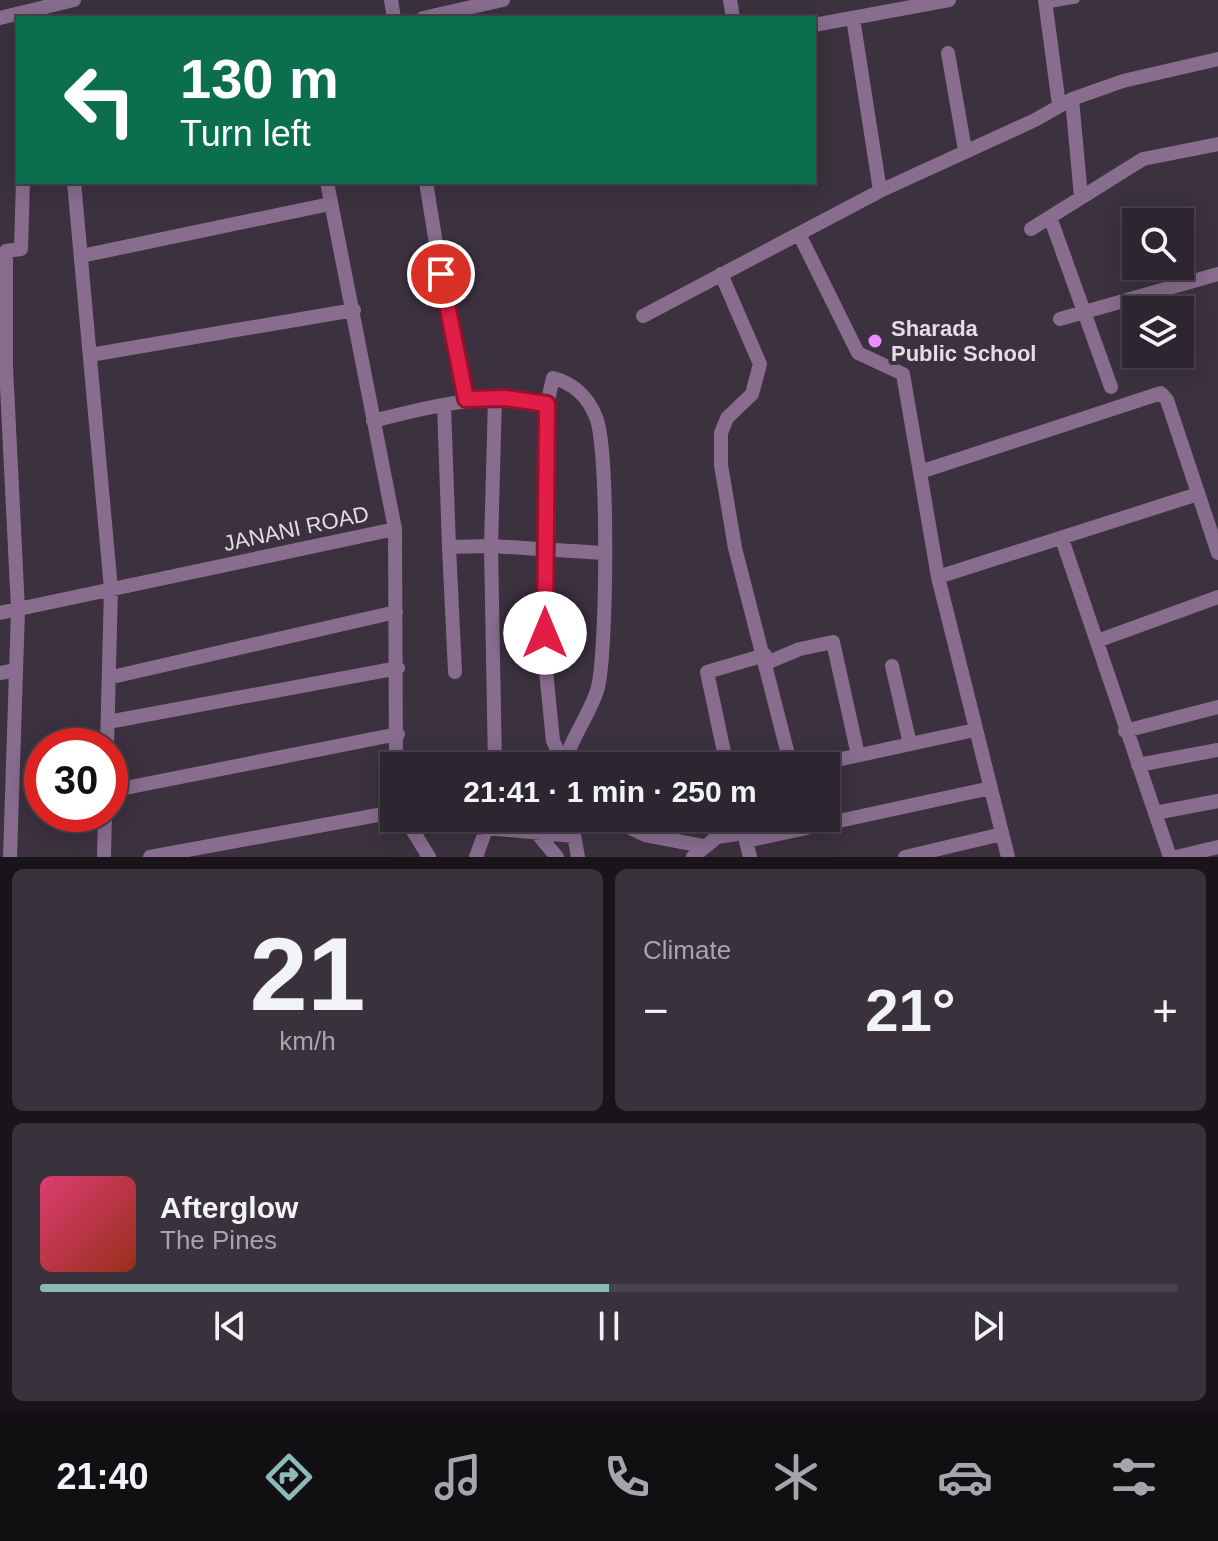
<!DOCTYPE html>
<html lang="en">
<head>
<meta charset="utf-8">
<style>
	body { margin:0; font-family:Arial,sans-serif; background:#39313b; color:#f1f3f6; height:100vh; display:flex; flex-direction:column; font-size:30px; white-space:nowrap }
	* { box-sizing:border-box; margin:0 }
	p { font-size:26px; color:#a7a5aa }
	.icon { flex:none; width:44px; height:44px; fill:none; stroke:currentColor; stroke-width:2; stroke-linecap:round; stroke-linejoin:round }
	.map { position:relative; height:857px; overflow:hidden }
	.panel { display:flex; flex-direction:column; gap:12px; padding:12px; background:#19141a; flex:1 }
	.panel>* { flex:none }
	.banner { position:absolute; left:16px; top:16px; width:800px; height:168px; border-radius:0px; box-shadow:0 4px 20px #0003,0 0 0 2px #48424b; background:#0b6e4f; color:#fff; overflow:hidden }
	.buttons { position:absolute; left:1122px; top:208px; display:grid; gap:16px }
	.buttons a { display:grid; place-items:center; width:72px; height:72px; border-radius:0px; background:#2d252f; box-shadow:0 4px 20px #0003,0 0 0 2px #48424b; font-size:40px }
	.speed { position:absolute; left:24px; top:728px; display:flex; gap:16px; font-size:40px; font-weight:700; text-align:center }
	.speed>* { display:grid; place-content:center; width:104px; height:104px; border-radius:50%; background:#2d252f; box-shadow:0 4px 20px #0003,0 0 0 2px #48424b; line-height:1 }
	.speed .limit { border:12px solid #d22; background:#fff; color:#111 }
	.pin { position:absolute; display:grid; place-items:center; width:68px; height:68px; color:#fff; margin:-34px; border:4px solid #fff; border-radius:50%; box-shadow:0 2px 8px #0007 }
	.me { position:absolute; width:88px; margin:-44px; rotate:0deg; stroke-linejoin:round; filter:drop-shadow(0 0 6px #0008) }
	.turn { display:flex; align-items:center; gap:28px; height:168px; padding:0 32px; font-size:36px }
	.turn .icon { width:104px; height:104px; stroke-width:2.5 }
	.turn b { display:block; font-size:56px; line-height:68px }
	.big { font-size:60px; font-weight:800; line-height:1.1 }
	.panel .widget { flex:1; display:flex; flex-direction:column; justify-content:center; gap:12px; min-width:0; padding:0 28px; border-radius:12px; background:#39313b }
	.panel .dial { align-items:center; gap:0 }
	.dial b { font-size:104px; line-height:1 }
	.song { display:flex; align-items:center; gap:24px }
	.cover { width:96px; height:96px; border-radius:12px; background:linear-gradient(135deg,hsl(340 70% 55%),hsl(10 70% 35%)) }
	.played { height:8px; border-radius:4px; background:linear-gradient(90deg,#8bbbb9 50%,#48424b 50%) }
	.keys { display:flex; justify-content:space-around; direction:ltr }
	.heat { display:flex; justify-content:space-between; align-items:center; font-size:44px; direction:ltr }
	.panel .tiles { flex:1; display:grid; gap:12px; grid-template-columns:1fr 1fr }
	.widget:last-child { grid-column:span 2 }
	.trip { position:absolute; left:380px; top:752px; width:460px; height:80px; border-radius:0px; background:#2d252f; box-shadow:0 4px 20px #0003,0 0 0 2px #48424b; font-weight:800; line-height:80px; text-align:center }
	.tabs { display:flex; height:128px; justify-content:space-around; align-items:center; background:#120f13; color:#a7a5aa }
	.tabs .icon { width:56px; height:56px }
	.tabs .selected { color:#8bbbb9 }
	.tabs b { font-size:36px; color:#f1f3f6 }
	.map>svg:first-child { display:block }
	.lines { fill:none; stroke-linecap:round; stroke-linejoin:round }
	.lane { stroke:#886d8e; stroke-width:7 }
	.street { stroke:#886d8e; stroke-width:14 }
	.route-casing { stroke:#92132f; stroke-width:20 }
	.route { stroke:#e11d48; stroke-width:14 }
	.poi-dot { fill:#ea8dfd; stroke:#3c313f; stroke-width:3 }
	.labels { text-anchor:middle; stroke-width:8; stroke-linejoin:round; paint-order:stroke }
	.poi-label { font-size:22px; font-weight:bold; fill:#e4dde6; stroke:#3c313f; text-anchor:start }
	.street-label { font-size:22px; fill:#e4dde6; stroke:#3c313f }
</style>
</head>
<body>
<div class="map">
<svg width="1218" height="857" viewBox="0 0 1218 857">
	<rect width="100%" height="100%" fill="#3c313f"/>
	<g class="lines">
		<!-- lane -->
		<path class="lane" d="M1046 5 1076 0"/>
		<!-- street -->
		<path class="street" d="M391 0 394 18
			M730 0 733 18
			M1045 0 1059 105
			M0 18 74 0
			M423 18 503 0
			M853 18 880 191
			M814 25 949 0
			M948 53 965 150
			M1072 99 1081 197
			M74 182 111 589 107 746
			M327 182 395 529 396 766
			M426 182 451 336 466 399
			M1050 217 1111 387
			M1031 229 1143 159 1218 144
			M799 234 858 353 903 374 938 577 1008 857
			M81 256 330 204
			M721 274 760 364 752 394 727 418 721 433V465L735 548 791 766
			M643 316 880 191 1035 120 1072 99 1123 81 1218 59
			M1060 319 1218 274
			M90 355 354 310
			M444 405 449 547 491 546 604 553
			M373 421C439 404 479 394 547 404
			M920 472 1161 393 1167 400 1218 553
			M1062 539 1170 857
			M449 547 455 672
			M938 577 1198 494
			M0 613 395 529
			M1097 641 1218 597
			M766 663 800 649 833 642 858 755
			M892 666 910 744
			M0 673 16 670
			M112 677 396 612
			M108 722 398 668
			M1125 731 1218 707
			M1138 765 1218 750
			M495 766 491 546 495 398
			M565 766 553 741 545 661 547 404 553 378C573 383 588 397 596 417 609 448 607 652 598 687 593 710 565 746 566 766
			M727 766 707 672 765 655
			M809 766 975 730
			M110 791 398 734
			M1155 813 1218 801
			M405 818 429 857
			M423 818 441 824 574 836
			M524 818 557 857
			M571 818 578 857
			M609 818 645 835 703 846
			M740 818 750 857
			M746 841 991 788
			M10 857 18 610 6 366V251L21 249 23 182
			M104 857 105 814
			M150 857 394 812
			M476 857 490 818
			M693 857 717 837 744 833
			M905 857 1002 834
			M1176 857 1218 847"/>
	</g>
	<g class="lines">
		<!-- route casing -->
		<g class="route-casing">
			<path id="route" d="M441 274 466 399 505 398 547 404 545 633"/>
		</g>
		<!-- route -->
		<use href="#route" class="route"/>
	</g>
	<!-- markers -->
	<circle class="poi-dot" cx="875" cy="341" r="8"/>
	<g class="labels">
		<!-- poi labels -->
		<g class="poi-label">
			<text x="891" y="336">Sharada<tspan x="891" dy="25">Public School</tspan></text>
		</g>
		<!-- street labels -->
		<g class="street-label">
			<text transform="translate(296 528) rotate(-12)" y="8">JANANI ROAD</text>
		</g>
	</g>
</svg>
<div class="buttons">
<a><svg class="icon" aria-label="search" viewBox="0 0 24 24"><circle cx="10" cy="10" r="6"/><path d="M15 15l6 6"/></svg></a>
<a><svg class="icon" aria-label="layers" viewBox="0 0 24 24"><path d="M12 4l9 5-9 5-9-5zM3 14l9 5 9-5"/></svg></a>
</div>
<div class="speed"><div class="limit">30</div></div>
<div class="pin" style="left:441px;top:274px;background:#d93025"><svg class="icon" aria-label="arrive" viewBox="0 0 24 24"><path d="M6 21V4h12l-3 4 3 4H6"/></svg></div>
<svg class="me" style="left:545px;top:633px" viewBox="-20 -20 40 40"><circle r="19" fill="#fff"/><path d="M0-13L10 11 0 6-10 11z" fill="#e11d48"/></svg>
<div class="trip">21:41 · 1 min · 250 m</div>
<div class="banner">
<div class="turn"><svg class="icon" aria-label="left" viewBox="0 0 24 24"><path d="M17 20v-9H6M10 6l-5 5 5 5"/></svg><div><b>130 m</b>Turn left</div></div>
</div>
</div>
<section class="panel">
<div class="tiles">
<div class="widget dial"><b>21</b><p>km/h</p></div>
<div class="widget"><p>Climate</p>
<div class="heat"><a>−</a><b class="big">21°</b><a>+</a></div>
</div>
<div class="widget">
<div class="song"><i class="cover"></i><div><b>Afterglow</b><p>The Pines</p></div></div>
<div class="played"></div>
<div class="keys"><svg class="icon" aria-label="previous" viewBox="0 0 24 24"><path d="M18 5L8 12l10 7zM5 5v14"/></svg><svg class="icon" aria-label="pause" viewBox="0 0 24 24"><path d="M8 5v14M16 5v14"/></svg><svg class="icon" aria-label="next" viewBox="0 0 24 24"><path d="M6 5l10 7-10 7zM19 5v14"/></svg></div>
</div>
</div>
</section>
<nav class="tabs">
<b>21:40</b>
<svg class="icon selected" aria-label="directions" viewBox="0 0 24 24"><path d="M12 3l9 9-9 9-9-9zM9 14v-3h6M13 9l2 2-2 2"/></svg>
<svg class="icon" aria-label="music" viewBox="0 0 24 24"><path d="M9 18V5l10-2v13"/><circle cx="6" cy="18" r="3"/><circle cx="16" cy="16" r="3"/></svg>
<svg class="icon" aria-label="phone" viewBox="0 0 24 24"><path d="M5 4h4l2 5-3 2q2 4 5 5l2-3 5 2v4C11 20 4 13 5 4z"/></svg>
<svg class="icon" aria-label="climate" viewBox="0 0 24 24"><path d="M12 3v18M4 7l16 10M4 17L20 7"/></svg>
<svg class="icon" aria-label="car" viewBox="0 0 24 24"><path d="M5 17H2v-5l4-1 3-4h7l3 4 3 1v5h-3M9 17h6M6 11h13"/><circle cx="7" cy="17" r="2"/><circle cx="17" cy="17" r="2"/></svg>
<svg class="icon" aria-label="filters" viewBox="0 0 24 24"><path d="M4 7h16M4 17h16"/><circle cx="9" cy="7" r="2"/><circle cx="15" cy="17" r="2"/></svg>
</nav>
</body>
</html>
